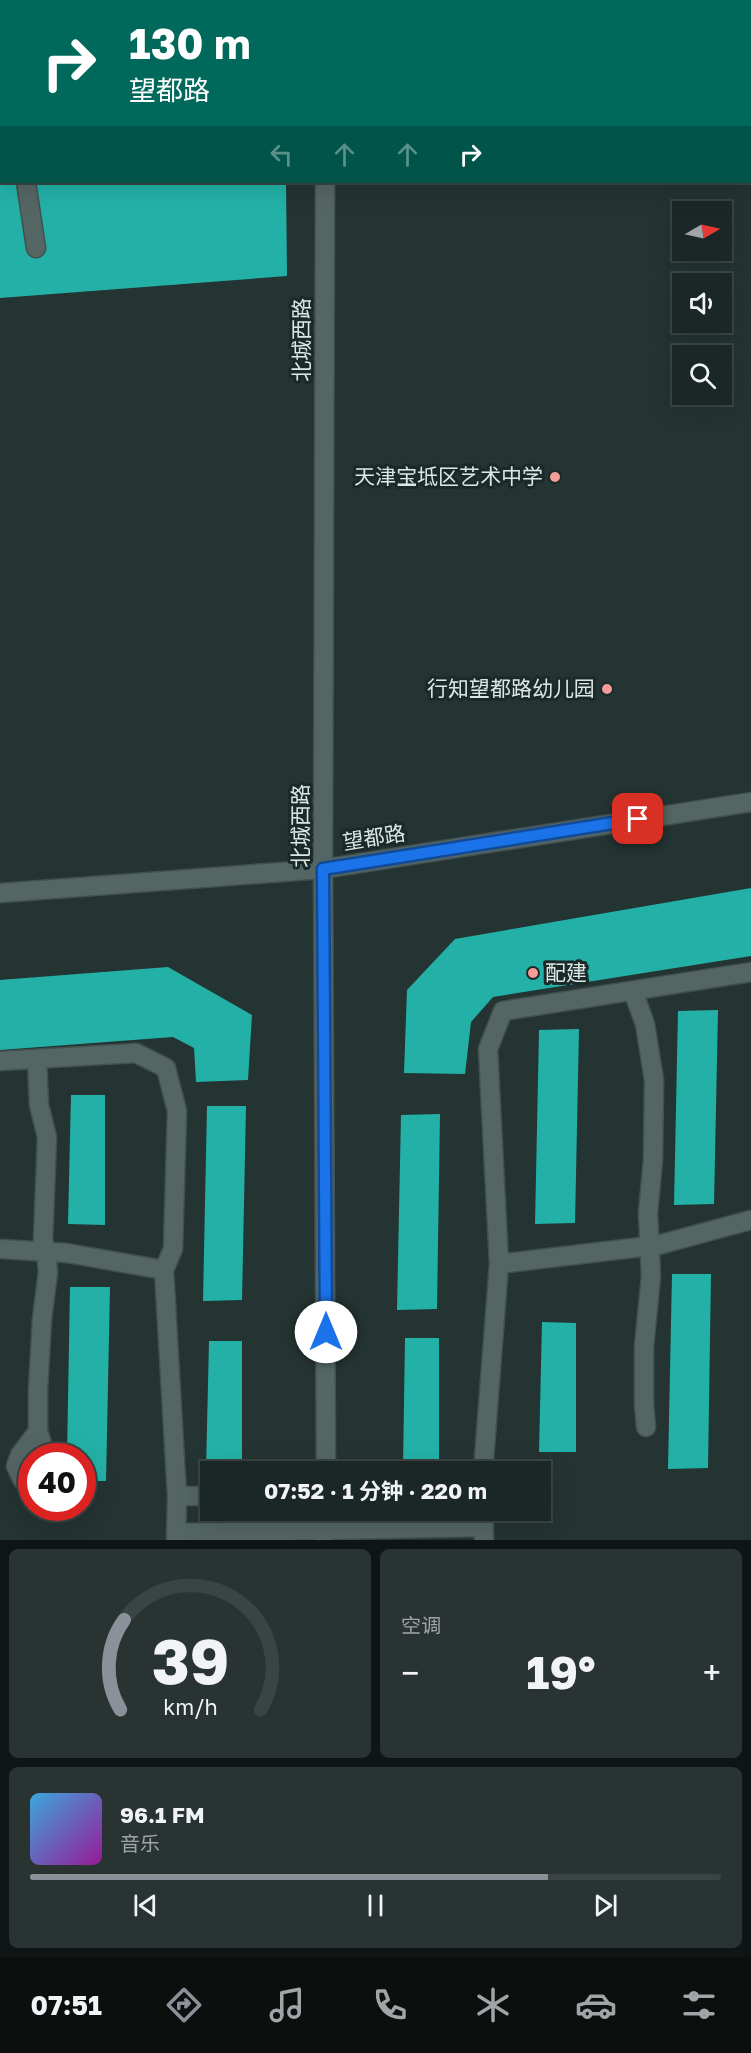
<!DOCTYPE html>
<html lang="zh">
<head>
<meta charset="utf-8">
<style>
	body { margin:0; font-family:"Golos Text","Noto Sans SC",sans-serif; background:#283332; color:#f1f3f6; height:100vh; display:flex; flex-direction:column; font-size:22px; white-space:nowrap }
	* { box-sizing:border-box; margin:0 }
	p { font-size:20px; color:#a0a5a7 }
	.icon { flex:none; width:33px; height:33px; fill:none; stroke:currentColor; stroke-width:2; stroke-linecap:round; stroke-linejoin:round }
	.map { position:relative; height:1540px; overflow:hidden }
	.side { display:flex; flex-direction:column; gap:9px; padding:9px; background:#0f1515; flex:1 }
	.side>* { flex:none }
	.guide { position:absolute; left:0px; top:0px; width:752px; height:183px; box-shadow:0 6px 24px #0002,0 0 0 2px #394443; background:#00695c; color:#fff; overflow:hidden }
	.needle { width:39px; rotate:81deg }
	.tools { position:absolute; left:672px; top:201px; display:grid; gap:12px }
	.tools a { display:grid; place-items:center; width:60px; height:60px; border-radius:0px; background:#1b2726; box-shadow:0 6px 24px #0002,0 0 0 2px #394443; font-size:30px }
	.speed { position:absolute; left:18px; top:1443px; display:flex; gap:12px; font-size:30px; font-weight:700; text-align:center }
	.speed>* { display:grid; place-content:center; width:78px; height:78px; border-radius:50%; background:#1b2726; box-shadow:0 6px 24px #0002,0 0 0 2px #394443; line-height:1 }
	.speed .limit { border:9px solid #d22; background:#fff; color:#111 }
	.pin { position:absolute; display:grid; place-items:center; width:51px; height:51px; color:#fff; margin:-26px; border-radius:12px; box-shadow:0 3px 9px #0006 }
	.me { position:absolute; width:66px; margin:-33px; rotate:0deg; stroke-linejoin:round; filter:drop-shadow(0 0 4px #0008) }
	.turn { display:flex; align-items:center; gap:21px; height:126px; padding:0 30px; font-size:27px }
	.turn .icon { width:78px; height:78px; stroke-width:2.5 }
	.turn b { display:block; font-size:42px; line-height:51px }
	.lanes { display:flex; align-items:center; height:57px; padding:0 30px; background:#0003; justify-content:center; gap:30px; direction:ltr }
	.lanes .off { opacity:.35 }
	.big { font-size:45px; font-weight:700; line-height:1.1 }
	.side .tile { flex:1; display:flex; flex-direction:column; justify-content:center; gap:9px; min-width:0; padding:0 21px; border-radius:9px; background:#283332 }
	.side .dial { align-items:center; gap:0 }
	.dial svg { height:156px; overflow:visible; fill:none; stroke:#394443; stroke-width:7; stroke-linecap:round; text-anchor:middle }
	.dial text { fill:#f1f3f6; stroke:none }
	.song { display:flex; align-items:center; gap:18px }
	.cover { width:72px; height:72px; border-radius:9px; background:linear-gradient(135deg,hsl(200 70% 55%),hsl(300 70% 35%)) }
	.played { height:6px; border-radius:3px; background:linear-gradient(90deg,#8c9099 75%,#394443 75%) }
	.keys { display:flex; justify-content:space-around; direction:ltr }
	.heat { display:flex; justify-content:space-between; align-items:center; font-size:33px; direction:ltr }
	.side .tiles { flex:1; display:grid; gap:9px; grid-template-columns:1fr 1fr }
	.tile:last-child { grid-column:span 2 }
	.trip { position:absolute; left:200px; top:1461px; width:351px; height:60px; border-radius:0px; background:#1b2726; box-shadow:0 6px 24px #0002,0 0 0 2px #394443; font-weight:700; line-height:60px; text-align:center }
	.menu { display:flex; height:96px; justify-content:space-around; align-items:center; background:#0b100f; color:#a0a5a7 }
	.menu .icon { width:42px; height:42px }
	.menu .on { color:#8c9099 }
	.menu b { font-size:27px; color:#f1f3f6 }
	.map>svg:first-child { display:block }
	.building { fill:#23b1a7 }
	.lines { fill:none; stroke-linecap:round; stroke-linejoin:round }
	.street-casing { stroke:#42504f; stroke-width:21 }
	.secondary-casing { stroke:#42504f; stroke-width:21 }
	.street { stroke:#546664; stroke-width:18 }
	.secondary { stroke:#546664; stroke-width:18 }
	.route-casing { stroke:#114b97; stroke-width:15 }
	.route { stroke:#1a73e8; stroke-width:10 }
	.poi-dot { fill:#f59b9a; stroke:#1a2a28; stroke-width:2 }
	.labels { text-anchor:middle; stroke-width:6; stroke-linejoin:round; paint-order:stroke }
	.street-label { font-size:21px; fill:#dce6e5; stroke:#1a2a28 }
	.poi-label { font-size:21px; fill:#dce6e5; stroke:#1a2a28; text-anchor:end }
</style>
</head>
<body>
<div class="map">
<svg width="751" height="1540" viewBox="0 0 751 1540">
	<rect width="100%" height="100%" fill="#243432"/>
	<!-- building -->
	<path class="building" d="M0 182H286L287 276 0 298Z
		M751 888V956L493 997 471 1022 465 1074 404 1073 407 990 455 939Z
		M168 967 252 1015 248 1080 196 1082 194 1048 173 1037 0 1050V980Z
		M718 1010 714 1204 674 1205 678 1011Z
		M579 1029 575 1223 535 1224 539 1030Z
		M71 1095H105V1225L68 1224Z
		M207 1106H246L242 1300 203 1301Z
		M440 1114 437 1309 397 1310 401 1115Z
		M672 1274H711L708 1468 668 1469Z
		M70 1287H110L106 1481H82V1456H67Z
		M542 1322 576 1323V1452H539Z
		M405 1338H439V1467H403Z
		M209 1341H242V1470H206Z"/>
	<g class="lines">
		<!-- street casing -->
		<g class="street-casing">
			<path id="street" d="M0 14 2 23
				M0 123H2
				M26 182 36 248
				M633 991 645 1024 654 1080 653 1160 648 1213 651 1276 644 1347V1404L646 1427
				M37 1059 39 1105 47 1137 43 1241 46 1251 48 1272 42 1319 38 1390V1431L46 1456
				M0 1061 136 1053 166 1068 177 1111 173 1249 164 1270
				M0 1249 67 1253 164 1270 177 1496 176 1540
				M499 1264 658 1245 751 1220
				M483 1472 499 1264 488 1049 503 1011 751 972
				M32 1481 22 1479 16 1466 20 1455 38 1431
				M177 1496H210
				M483 1510 484 1540
				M176 1533 484 1527"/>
		</g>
		<!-- secondary casing -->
		<g class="secondary-casing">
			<path id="secondary" d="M325 2V0
				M325 182 323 869 326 1472
				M0 893 323 869 751 802
				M324 1540 325 1510"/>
		</g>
		<!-- street -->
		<use href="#street" class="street"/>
		<!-- secondary -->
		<use href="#secondary" class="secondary"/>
	</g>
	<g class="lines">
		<!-- route casing -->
		<g class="route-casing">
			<path id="route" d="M326 1332 323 869 638 819"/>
		</g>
		<!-- route -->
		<use href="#route" class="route"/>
	</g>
	<!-- markers -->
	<g class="poi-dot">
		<circle cx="555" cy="477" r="6"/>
		<circle cx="607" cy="689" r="6"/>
		<circle cx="533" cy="973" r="6"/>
	</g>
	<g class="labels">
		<!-- street labels -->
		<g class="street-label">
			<text transform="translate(302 340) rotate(-90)" y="7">北城西路</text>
			<text transform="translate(301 826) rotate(-90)" y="7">北城西路</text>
			<text transform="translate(374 838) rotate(-9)" y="7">望都路</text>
		</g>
		<!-- poi labels -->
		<g class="poi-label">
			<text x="543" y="484">天津宝坻区艺术中学</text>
			<text x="595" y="696">行知望都路幼儿园</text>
			<text x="545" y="980" text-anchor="start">配建</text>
		</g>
	</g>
</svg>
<div class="tools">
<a><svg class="needle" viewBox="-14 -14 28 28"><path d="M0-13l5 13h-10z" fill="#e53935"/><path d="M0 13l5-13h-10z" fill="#a0a5a7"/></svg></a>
<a><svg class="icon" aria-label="sound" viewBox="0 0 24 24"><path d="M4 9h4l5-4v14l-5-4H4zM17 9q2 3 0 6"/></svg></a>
<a><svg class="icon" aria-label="search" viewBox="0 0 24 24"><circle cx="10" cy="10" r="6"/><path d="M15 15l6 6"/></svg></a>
</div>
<div class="speed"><div class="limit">40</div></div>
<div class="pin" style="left:638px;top:819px;background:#d93025"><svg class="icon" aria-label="arrive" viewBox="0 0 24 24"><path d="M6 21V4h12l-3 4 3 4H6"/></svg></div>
<svg class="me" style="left:326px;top:1332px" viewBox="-20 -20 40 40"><circle r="19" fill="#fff"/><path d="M0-13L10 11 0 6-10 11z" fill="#1a73e8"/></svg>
<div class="trip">07:52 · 1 分钟 · 220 m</div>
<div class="guide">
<div class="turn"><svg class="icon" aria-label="right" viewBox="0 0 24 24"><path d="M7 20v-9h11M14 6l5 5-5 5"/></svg><div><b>130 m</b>望都路</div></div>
<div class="lanes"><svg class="icon off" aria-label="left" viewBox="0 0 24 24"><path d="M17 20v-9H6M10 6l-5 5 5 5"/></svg><svg class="icon off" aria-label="ahead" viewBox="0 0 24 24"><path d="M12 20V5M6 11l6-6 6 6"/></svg><svg class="icon off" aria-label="ahead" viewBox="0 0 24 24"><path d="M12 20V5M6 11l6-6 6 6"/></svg><svg class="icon" aria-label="right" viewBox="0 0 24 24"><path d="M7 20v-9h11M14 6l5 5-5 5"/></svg></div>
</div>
</div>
<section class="side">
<div class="tiles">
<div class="tile dial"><svg viewBox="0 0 100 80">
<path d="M14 69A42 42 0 1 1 86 69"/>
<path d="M14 69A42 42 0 0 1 16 23" stroke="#8c9099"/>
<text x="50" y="56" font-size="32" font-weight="700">39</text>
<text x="50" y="72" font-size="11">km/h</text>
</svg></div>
<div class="tile"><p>空调</p>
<div class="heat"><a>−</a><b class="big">19°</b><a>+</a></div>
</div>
<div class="tile">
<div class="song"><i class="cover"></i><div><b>96.1 FM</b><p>音乐</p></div></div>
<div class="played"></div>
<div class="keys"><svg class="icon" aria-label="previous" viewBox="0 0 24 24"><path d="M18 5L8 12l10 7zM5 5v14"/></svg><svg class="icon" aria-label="pause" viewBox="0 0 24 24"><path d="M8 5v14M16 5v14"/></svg><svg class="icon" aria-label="next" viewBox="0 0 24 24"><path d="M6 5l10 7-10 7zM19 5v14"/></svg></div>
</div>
</div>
</section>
<nav class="menu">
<b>07:51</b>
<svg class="icon on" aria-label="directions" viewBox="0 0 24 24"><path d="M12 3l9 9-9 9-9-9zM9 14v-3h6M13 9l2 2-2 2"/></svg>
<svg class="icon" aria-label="music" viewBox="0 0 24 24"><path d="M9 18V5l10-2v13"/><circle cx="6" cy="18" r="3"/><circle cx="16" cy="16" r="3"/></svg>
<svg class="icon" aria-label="phone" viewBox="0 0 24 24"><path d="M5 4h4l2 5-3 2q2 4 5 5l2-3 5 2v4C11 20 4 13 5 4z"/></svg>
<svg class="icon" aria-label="climate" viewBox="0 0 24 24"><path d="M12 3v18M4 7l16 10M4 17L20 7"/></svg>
<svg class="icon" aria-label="car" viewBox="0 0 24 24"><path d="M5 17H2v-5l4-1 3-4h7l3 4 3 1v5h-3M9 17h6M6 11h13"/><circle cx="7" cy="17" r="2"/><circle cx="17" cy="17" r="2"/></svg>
<svg class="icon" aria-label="filters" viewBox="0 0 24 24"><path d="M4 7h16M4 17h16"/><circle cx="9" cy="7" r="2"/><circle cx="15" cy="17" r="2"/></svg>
</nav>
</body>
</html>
